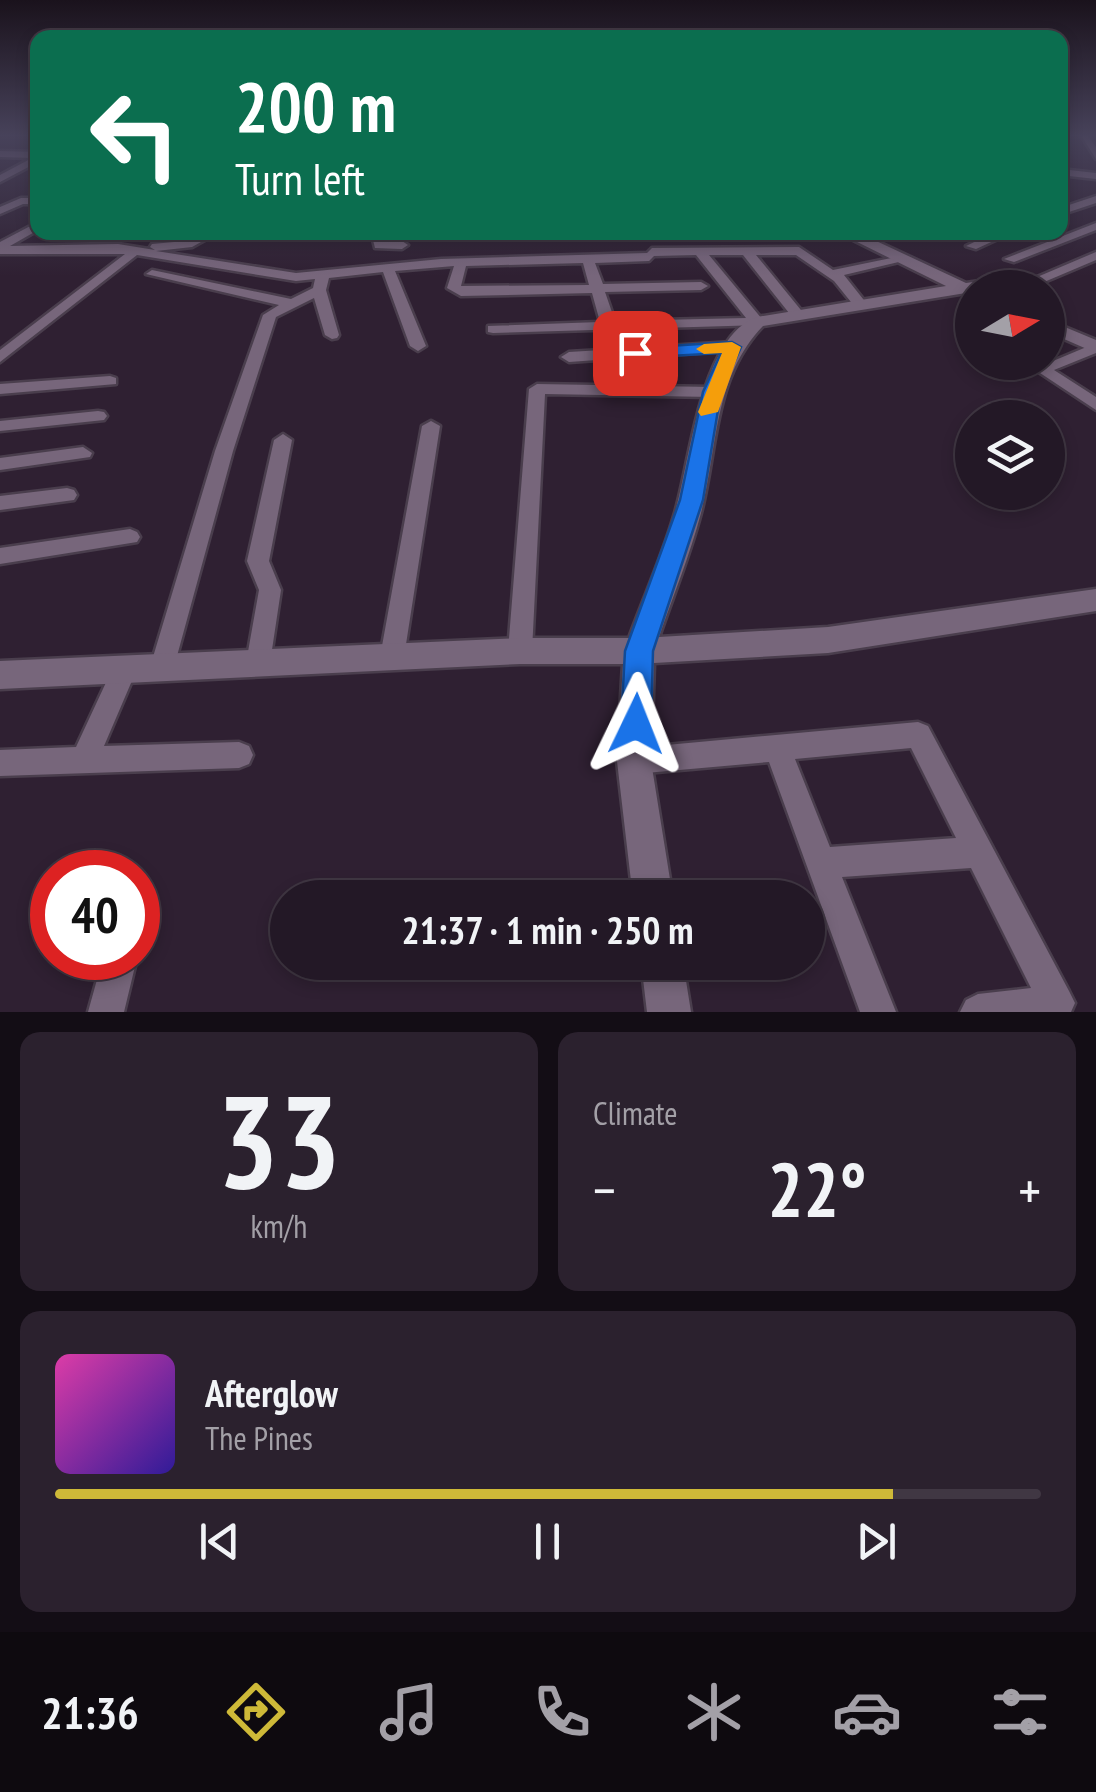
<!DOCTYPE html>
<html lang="en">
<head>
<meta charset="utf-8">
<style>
	body { margin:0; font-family:"PT Sans Narrow",sans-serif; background:#2b212e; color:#f1f3f6; height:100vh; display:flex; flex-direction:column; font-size:38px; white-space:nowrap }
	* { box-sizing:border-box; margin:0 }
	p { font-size:32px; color:#a3a0a7 }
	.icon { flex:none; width:55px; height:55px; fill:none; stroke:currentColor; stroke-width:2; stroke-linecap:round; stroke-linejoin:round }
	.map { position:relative; height:1012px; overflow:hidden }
	.side { display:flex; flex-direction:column; gap:20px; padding:20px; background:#130d15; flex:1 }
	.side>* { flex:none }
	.guide { position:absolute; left:30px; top:30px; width:1038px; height:210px; border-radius:20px; box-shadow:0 5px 15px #0003,0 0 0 2px #403743; background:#0b6e4f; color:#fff; overflow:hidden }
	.needle { width:65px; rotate:80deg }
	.controls { position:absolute; left:955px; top:270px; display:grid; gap:20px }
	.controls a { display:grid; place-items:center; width:110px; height:110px; border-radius:50%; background:#231826; box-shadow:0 5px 15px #0003,0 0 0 2px #403743; font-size:50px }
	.speed { position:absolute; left:30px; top:850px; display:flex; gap:20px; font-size:50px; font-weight:700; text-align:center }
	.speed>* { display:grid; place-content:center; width:130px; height:130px; border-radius:50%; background:#231826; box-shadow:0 5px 15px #0003,0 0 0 2px #403743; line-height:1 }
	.speed .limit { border:15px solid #d22; background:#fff; color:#111 }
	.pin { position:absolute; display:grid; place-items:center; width:85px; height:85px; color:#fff; margin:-42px; border-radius:20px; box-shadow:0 5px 15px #0006 }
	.me { position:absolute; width:110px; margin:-55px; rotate:2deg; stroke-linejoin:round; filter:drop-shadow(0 0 8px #0008) }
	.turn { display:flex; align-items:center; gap:35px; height:210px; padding:0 40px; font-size:45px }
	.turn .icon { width:130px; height:130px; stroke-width:2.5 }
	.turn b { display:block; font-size:70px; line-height:85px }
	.big { font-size:75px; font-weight:800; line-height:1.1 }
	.side .tile { flex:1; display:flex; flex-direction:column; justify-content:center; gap:15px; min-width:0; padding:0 35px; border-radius:20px; background:#2b212e }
	.side .dial { align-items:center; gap:0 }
	.dial b { font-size:130px; line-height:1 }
	.song { display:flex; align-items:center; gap:30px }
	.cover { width:120px; height:120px; border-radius:15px; background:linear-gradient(135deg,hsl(320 70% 55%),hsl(250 70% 35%)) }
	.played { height:10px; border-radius:5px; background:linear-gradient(90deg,#ceb938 85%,#403743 85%) }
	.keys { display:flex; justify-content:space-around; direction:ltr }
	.heat { display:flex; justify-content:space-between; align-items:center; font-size:55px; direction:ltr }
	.side .tiles { flex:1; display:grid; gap:20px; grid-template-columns:1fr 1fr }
	.tile:last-child { grid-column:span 2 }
	.trip { position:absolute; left:270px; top:880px; width:555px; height:100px; border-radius:50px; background:#231826; box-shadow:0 5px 15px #0003,0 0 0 2px #403743; font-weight:800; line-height:100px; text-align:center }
	.tab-bar { display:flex; height:160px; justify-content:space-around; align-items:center; background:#0e0a0f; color:#a3a0a7 }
	.tab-bar .icon { width:70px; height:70px }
	.tab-bar .selected { color:#ceb938 }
	.tab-bar b { font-size:45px; color:#f1f3f6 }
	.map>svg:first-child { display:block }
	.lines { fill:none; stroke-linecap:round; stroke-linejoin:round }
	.street-casing { stroke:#4a3e4d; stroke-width:5 }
	.secondary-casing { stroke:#4a3e4d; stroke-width:5 }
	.street { fill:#77667b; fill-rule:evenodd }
	.secondary { fill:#77667b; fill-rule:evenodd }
	.route { fill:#1a73e8; stroke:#114b97; stroke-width:2.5 }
	.slow { fill:#f59e0b }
</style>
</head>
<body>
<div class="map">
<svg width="1096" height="1012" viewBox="0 0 1096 1012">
	<rect width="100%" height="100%" fill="#2f2032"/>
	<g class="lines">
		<!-- street casing -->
		<g class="street-casing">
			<path id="street" d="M1087 135 1096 147V159L1082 137Z
				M0 151 38 152V162L0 182V175L32 158 0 157Z
				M1060 169 1096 173V179L1060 175Z
				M1096 196V203L1060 215V208Z
				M38 198V204H23L0 214V207L21 198Z
				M38 222V230L10 246 118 244 155 250 150 247 152 244 185 241 203 232H219L192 247 156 251 296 273 441 259 647 253 652 248 799 247 833 270 901 256 907 260 844 275 867 304 860 308 855 307 834 281 796 255H756L805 315 798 319 793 318 743 255H709L762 319V325L493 333 488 332V326L600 322 592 293 461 296 447 288 454 266 395 271 426 346 418 351 410 346 383 272 329 278 326 290 339 335 337 338 332 339 325 335 314 298 276 317 233 451 174 667 171 675 162 678 153 675 150 667 215 451 263 315 279 305 146 274 152 270 291 299 313 288 315 279 296 281 137 255 0 362V350L125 254H0V242ZM696 255 746 318 615 321 605 292 701 290 708 286 701 282 603 284 595 263 649 261 654 256ZM583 263 589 285 461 286 466 266Z
				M1096 223V230L1014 262 1004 259Z
				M371 232H383L384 241H402L408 245 402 249 375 248Z
				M860 232H878L860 238Z
				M995 232H1013L976 249 966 246Z
				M1096 252V260L1030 288H1011Z
				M733 342 741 347 738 350 569 362 561 357 569 352Z
				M1096 343V353L1054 370 1096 397V410L1034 369Z
				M110 376 116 378V384L0 394V384Z
				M537 384 712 387 720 392 712 397 545 394 532 651 529 658 520 661 511 658 508 651 529 389Z
				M98 411 104 412 107 416 104 420 0 431V421Z
				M431 421 440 426 404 657 401 664 392 667 383 664 380 657 422 426Z
				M283 434 292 440 269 561 281 590 270 663 267 671 258 674 249 671 246 663 259 590 247 561 274 440Z
				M83 447 92 453 90 457 0 470V458Z
				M67 488 74 490 77 495 74 500 0 510V496Z
				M130 529 137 532 140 537 137 542 0 564V548Z
				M125 658 134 661 137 669 104 746 239 742 249 746 253 755 249 764 239 768 0 776V750L76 747 116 661Z
				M918 722 928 726 1069 991 1075 1003 1071 1012H960L966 1000 978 994 1031 988 971 868 842 877 896 1012H860L769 762 634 774 624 770 620 761 624 752 634 748ZM911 748 956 838 830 847 795 759Z
				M103 958H137L124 1012H88Z"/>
		</g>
		<!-- secondary casing -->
		<g class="secondary-casing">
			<path id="secondary" d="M837 232H857L966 283 980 281 988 286 972 288V292L763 326C713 378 718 447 701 513 690 555 673 596 659 637L828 627 1096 589V611L828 653 654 663 651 761 673 898H633L617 761 623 664H520L0 689V661L520 638H629C644 597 662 557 674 516 690 466 700 336 757 317L946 286Z
				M1048 320 1096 340V353L1048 332Z
				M641 962H683L691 1012H647Z"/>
		</g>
		<!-- street -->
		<use href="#street" class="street"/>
		<!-- secondary -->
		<use href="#secondary" class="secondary"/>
	</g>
	<!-- sky -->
	<linearGradient id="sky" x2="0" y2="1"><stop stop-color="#1a121c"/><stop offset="0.49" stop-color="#47425a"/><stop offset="1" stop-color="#47425a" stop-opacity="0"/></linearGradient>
	<rect width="1096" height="276" fill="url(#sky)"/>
	<!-- route -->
	<path class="route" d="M732 342 741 347 721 392 703 500 653 651 651 724 647 734 636 738 625 734 621 724 625 651 680 500 703 392 721 353 635 358 626 353 635 348Z"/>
	<!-- slow -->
	<path class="slow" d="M732 342 741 347 718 412 701 416 698 412 722 353 704 354 696 349 704 344Z"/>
</svg>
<div class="controls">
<a><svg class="needle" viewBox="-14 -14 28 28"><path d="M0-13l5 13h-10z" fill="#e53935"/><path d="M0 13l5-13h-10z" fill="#a3a0a7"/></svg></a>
<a><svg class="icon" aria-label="layers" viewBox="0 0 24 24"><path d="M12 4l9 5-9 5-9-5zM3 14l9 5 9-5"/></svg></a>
</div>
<div class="speed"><div class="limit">40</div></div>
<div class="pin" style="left:635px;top:353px;background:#d93025"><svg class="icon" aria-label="arrive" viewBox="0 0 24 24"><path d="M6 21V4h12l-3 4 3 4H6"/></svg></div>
<svg class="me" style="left:636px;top:724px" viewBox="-20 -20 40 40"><path d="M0-17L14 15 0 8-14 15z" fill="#1a73e8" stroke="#fff" stroke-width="4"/></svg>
<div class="trip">21:37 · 1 min · 250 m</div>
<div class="guide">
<div class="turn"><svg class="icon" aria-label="left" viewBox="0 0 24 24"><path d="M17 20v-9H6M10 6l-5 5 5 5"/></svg><div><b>200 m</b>Turn left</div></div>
</div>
</div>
<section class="side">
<div class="tiles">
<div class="tile dial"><b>33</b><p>km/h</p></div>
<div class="tile"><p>Climate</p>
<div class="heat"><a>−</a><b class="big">22°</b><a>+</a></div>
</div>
<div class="tile">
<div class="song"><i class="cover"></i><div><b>Afterglow</b><p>The Pines</p></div></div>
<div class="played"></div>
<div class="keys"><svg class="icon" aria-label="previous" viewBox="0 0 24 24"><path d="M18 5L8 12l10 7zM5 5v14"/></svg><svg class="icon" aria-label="pause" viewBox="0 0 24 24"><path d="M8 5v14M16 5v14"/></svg><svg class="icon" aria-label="next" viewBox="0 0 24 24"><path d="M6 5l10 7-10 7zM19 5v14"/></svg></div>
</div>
</div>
</section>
<nav class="tab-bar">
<b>21:36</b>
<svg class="icon selected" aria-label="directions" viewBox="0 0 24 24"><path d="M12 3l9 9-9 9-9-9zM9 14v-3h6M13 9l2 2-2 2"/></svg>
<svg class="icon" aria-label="music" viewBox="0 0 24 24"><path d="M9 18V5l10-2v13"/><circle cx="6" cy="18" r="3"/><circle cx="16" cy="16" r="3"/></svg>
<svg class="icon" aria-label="phone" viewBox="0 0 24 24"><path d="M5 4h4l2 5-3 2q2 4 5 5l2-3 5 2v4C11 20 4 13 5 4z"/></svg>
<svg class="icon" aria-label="climate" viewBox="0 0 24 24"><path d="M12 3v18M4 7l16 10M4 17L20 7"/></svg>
<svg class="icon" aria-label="car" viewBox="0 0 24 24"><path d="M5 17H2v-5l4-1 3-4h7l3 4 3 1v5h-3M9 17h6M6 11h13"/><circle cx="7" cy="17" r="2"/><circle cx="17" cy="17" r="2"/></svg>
<svg class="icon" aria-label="filters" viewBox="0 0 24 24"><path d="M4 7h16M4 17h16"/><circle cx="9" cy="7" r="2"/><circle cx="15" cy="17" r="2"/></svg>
</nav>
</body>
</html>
